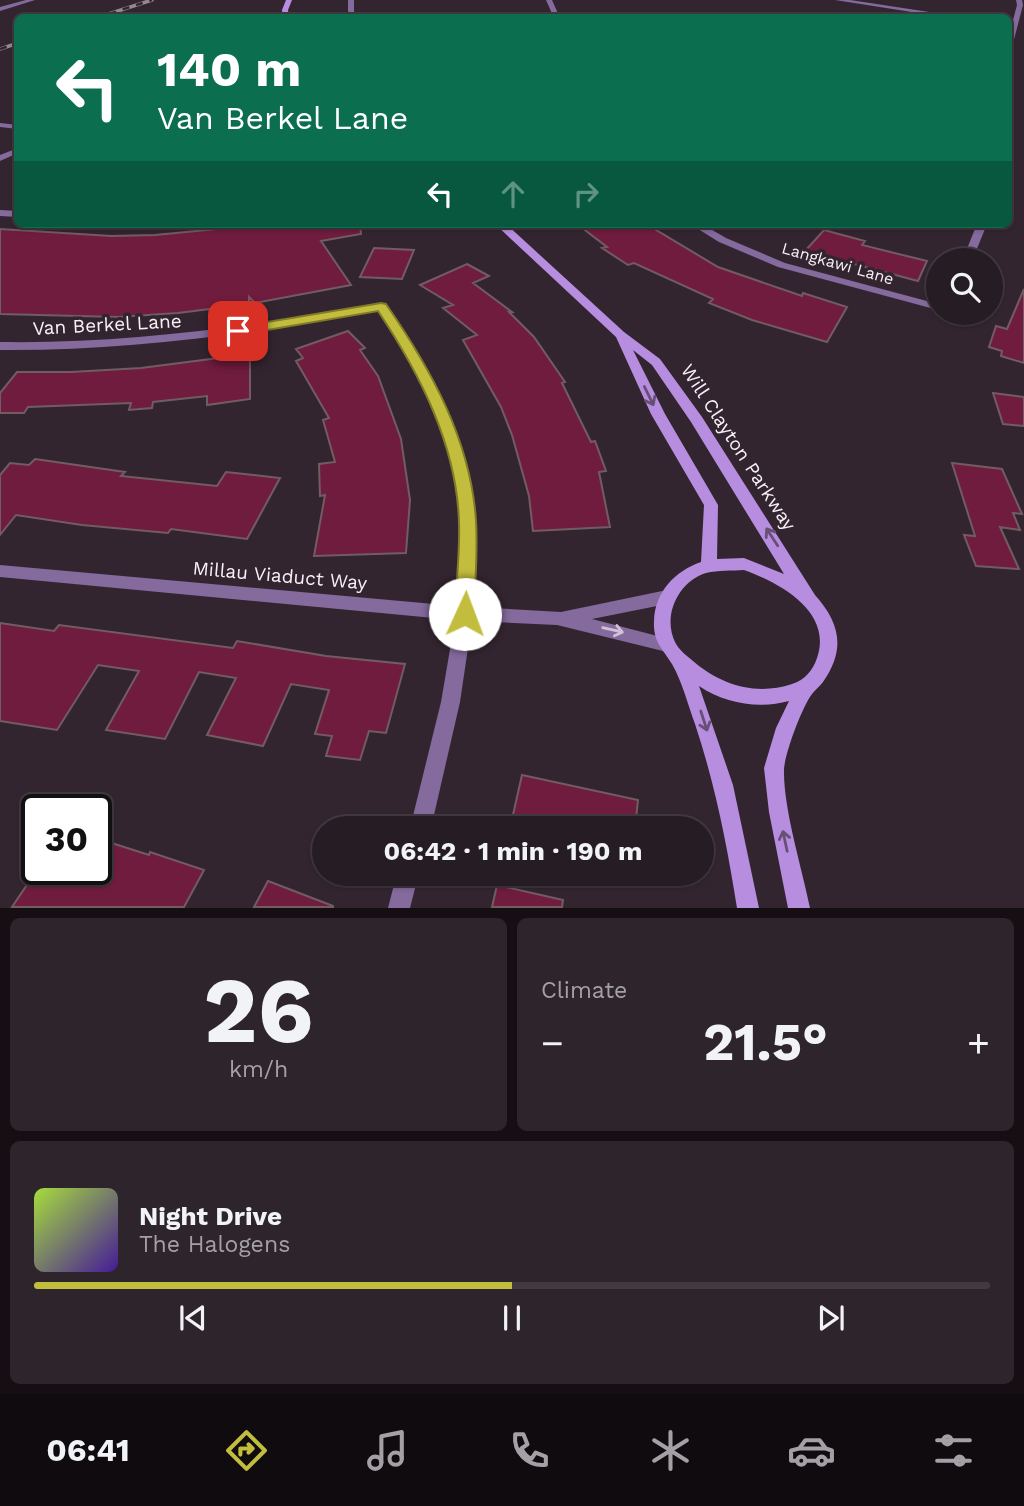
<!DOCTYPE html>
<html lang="en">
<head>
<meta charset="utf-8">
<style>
	body { margin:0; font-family:"Work Sans",sans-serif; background:#2e252c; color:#f1f3f6; height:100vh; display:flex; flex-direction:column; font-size:26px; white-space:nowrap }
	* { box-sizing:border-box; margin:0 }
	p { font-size:23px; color:#a4a1a6 }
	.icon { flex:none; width:38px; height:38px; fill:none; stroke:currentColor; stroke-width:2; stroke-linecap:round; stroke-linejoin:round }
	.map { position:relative; height:908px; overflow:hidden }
	.drawer { display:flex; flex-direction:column; gap:10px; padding:10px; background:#150f14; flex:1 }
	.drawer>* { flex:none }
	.banner { position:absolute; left:14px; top:14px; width:998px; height:214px; border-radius:10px; box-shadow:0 2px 5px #0004,0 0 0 2px #423a41; background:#0b6e4f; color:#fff; overflow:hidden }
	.fabs { position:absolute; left:926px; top:248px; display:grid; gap:14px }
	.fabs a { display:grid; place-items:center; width:77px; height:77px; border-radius:50%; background:#261c24; box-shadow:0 2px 5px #0004,0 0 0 2px #423a41; font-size:35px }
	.speed { position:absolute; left:21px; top:794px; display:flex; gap:14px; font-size:35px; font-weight:700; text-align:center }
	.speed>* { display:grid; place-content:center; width:91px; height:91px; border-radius:50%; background:#261c24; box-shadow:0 2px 5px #0004,0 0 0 2px #423a41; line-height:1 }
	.speed .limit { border:4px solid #111; border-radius:10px; background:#fff; color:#111 }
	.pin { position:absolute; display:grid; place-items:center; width:60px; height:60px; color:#fff; margin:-30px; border-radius:14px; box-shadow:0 4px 10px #0006 }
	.me { position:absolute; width:77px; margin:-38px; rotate:2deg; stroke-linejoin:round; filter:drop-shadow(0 0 5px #0008) }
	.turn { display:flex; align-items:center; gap:24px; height:147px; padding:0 28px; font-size:32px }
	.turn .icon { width:91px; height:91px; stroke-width:2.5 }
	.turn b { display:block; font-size:49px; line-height:60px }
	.lanes { display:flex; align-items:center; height:66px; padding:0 28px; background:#0003; justify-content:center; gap:35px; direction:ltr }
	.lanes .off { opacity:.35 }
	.big { font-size:52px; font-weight:700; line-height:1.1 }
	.drawer .card { flex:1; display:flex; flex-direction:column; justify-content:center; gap:10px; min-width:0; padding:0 24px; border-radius:10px; background:#2e252c }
	.drawer .dial { align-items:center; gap:0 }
	.dial b { font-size:91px; line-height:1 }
	.song { display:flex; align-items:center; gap:21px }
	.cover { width:84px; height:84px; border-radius:10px; background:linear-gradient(135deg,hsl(80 70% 55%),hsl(260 70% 35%)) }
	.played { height:7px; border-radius:4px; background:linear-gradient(90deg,#c3bd3e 50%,#423a41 50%) }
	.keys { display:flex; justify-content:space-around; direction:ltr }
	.heat { display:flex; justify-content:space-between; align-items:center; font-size:38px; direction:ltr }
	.drawer .tiles { flex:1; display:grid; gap:10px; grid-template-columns:1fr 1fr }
	.card:last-child { grid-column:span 2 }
	.trip { position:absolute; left:312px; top:816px; width:402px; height:70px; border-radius:35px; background:#261c24; box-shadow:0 2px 5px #0004,0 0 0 2px #423a41; font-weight:700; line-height:70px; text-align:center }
	.tab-bar { display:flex; height:112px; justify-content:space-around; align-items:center; background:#0f0b0e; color:#a4a1a6 }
	.tab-bar .icon { width:49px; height:49px }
	.tab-bar .current { color:#c3bd3e }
	.tab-bar b { font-size:32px; color:#f1f3f6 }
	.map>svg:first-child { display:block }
	.building { fill:#701c3e; stroke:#715c62; stroke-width:2 }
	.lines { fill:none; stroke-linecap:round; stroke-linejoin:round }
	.street { fill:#846a9d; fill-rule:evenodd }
	.secondary { fill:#b78edf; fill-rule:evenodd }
	.rail-casing { stroke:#938790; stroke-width:3.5 }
	.rail { stroke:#332530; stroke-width:2.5; stroke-dasharray:7; stroke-linecap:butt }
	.oneway { stroke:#684f76 }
	.oneway2 { stroke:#d0c1d8 }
	.route { fill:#c3bd3e; stroke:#7f7b28; stroke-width:2 }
	.labels { text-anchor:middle; stroke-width:7; stroke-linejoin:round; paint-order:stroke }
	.far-street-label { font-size:16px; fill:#f9f0f7; stroke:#332530 }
	.street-label { font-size:19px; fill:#f9f0f7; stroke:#332530 }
</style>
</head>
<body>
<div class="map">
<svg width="1024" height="908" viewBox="0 0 1024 908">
	<rect width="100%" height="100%" fill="#332530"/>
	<!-- building -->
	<path class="building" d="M270 224H360L361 234 321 241 351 285 255 303 249 297V304L178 313 118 317 0 314V229L111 236 155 235Z
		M577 224H646L718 267 802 296 803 293 847 307 827 342 752 320 709 303 713 299 634 263 628 265 602 248 607 247Z
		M824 230 865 241 862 245 927 261 918 281 805 251Z
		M374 248 414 250 402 279 360 277Z
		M467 264 489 276 473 283 512 312H509L534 337 565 382 562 383 591 442 595 441 606 471 599 472 610 527 533 531 529 496 512 435 501 407 463 340 477 335 443 308 453 305 420 285Z
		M1024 289V363L1001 356 1002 351 989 347 996 326 1007 329Z
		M348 331 365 348 360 350 378 376 401 439 410 500 406 553 314 556 325 495 320 496 319 464 335 462 323 420 329 418 296 361 303 358 296 349Z
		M250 354V399L207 405V396L153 402 152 408 129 410 131 403 28 407 24 413H0V393L17 372H71L141 368Z
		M993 393 1024 397V426L1003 424Z
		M35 459 125 472 121 476 217 486 226 472 280 478 247 539 171 529 168 533 82 525 16 515 0 535V475L10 463 29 465Z
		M952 463 1002 469 1022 514 1013 513 1020 530 1000 527 1019 569 976 566 964 535 975 536Z
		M0 623 54 631 59 625 233 648 237 641 326 656 405 664 386 733 369 731 360 760 326 756 332 736 315 734 329 690 291 684 263 746 207 735 236 678 199 672 165 739 106 730 139 671 98 665 57 730 0 721Z
		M522 775 638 800 635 828H510Z
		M96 838 149 855 150 852 204 870 184 907H12L37 870H96Z
		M268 881 333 906V907H254Z
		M497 885 563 900 562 907H492Z"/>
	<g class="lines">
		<!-- street -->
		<path class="street" d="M26 0H35L0 11V7Z
			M348 0H354V11L358 18H352L348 11Z
			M546 0H552L560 18H554Z
			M835 0H850L969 18H950Z
			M1016 0H1022L1023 5 1011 51 1008 53V39L1017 5Z
			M0 123 18 125V129L0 127Z
			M18 148V153L0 161V155Z
			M0 210 18 211V217L0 216Z
			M690 224H702L726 238 785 263 938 304V310L778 267 719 242Z
			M977 224H987L972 261H962Z
			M381 304 385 305C416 350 447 398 463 452 478 501 476 557 473 607L561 612 667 590 673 592 675 597 673 602 667 604 592 619 673 640 676 645 673 650 667 652 557 625 472 621 460 702 431 828H410L441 702 455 620 0 577V565L456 606C460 557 462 504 450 456 438 404 407 354 378 311 252 334 128 351 0 350V342C129 344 254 326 381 304Z
			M397 873H419L410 908H388Z"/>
		<!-- secondary -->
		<path class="secondary" d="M286 0H292L288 10 289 18H283L282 10Z
			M495 224H506L624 332 660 359 702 417 815 595C840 623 846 649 823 682 820 686 815 690 812 694 802 707 785 753 784 769 783 808 802 868 810 908H788L769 812 764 768 776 728 789 701C759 709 726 704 699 686L733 785 759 908H737C727 845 715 784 695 724 688 705 682 681 672 664 662 648 653 642 654 621 655 592 675 571 701 562L704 505 651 414 616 337ZM633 350 652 365 691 422 784 574 744 558 717 559 718 505 665 414ZM744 570C780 583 833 612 817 658 813 670 805 680 792 684 756 696 721 685 693 661 687 656 679 650 675 642 662 615 679 581 706 573 718 570 732 571 744 570Z"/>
		<!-- rail casing -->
		<g class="rail-casing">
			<path id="rail" d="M96 18 152 0
				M0 49 18 43"/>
		</g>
		<!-- rail -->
		<use href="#rail" class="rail"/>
	</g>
	<!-- one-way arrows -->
	<defs><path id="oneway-shaft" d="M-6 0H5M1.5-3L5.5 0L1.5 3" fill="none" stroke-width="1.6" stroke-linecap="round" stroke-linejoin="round" transform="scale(1.75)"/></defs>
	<g class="oneway">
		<use href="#oneway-shaft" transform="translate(649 396) rotate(64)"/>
		<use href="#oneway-shaft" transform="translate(772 537) rotate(-123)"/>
		<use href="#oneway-shaft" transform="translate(704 721) rotate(72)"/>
		<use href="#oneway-shaft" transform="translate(785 841) rotate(-102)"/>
	</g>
	<use class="oneway2" href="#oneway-shaft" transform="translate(613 630) rotate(13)"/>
	<!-- route -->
	<path class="route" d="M381 303 386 304C431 369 471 441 476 521 478 552 475 583 474 614L471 619 465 621 458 619 455 614C456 584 460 553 459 523 457 446 420 374 378 311L238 335 231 331 238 327Z"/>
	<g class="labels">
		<!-- far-street labels -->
		<g class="far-street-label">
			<text transform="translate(838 263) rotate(16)" y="6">Langkawi Lane</text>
		</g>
		<!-- street labels -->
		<g class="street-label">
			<text transform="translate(107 324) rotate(-3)" y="7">Van Berkel Lane</text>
			<text transform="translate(739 447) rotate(57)" y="7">Will Clayton Parkway</text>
			<text transform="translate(280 575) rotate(5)" y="7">Millau Viaduct Way</text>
		</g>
	</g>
</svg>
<div class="fabs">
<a><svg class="icon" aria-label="search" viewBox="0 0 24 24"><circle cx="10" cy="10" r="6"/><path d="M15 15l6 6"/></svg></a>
</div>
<div class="speed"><div class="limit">30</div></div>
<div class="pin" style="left:238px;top:331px;background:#d93025"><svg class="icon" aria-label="arrive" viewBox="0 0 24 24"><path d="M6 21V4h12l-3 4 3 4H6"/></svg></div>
<svg class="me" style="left:465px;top:614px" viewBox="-20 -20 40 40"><circle r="19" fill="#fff"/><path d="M0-13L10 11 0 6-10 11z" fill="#c3bd3e"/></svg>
<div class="trip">06:42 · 1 min · 190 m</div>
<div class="banner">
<div class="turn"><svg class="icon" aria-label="left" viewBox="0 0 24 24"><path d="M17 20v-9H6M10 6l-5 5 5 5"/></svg><div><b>140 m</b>Van Berkel Lane</div></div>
<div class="lanes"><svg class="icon" aria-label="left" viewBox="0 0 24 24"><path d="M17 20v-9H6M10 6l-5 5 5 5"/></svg><svg class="icon off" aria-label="ahead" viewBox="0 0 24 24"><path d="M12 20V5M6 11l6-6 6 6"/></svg><svg class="icon off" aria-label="right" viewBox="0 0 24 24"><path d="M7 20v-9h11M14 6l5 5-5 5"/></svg></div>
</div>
</div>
<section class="drawer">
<div class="tiles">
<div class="card dial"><b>26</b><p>km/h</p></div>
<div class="card"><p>Climate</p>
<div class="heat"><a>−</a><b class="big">21.5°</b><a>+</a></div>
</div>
<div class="card">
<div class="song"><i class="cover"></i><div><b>Night Drive</b><p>The Halogens</p></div></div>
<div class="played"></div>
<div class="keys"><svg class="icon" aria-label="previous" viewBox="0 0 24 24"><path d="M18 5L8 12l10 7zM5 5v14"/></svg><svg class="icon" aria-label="pause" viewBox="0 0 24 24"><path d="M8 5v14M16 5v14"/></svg><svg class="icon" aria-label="next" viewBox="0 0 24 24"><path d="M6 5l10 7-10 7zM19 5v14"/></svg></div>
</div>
</div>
</section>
<nav class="tab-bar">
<b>06:41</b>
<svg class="icon current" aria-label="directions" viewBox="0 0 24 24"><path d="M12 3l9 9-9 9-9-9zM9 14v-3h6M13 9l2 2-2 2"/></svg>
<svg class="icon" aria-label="music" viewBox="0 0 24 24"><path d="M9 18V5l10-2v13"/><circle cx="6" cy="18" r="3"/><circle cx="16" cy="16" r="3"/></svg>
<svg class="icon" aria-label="phone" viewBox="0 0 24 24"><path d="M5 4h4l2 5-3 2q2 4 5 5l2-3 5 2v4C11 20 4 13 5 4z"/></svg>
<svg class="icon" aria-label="climate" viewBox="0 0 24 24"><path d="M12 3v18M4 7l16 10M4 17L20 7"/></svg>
<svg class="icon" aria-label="car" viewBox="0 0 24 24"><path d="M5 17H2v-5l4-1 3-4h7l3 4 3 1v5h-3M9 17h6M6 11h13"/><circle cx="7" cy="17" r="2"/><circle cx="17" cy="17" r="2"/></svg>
<svg class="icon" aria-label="filters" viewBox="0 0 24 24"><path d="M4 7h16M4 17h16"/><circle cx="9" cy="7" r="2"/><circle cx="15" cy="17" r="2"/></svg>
</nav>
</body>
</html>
